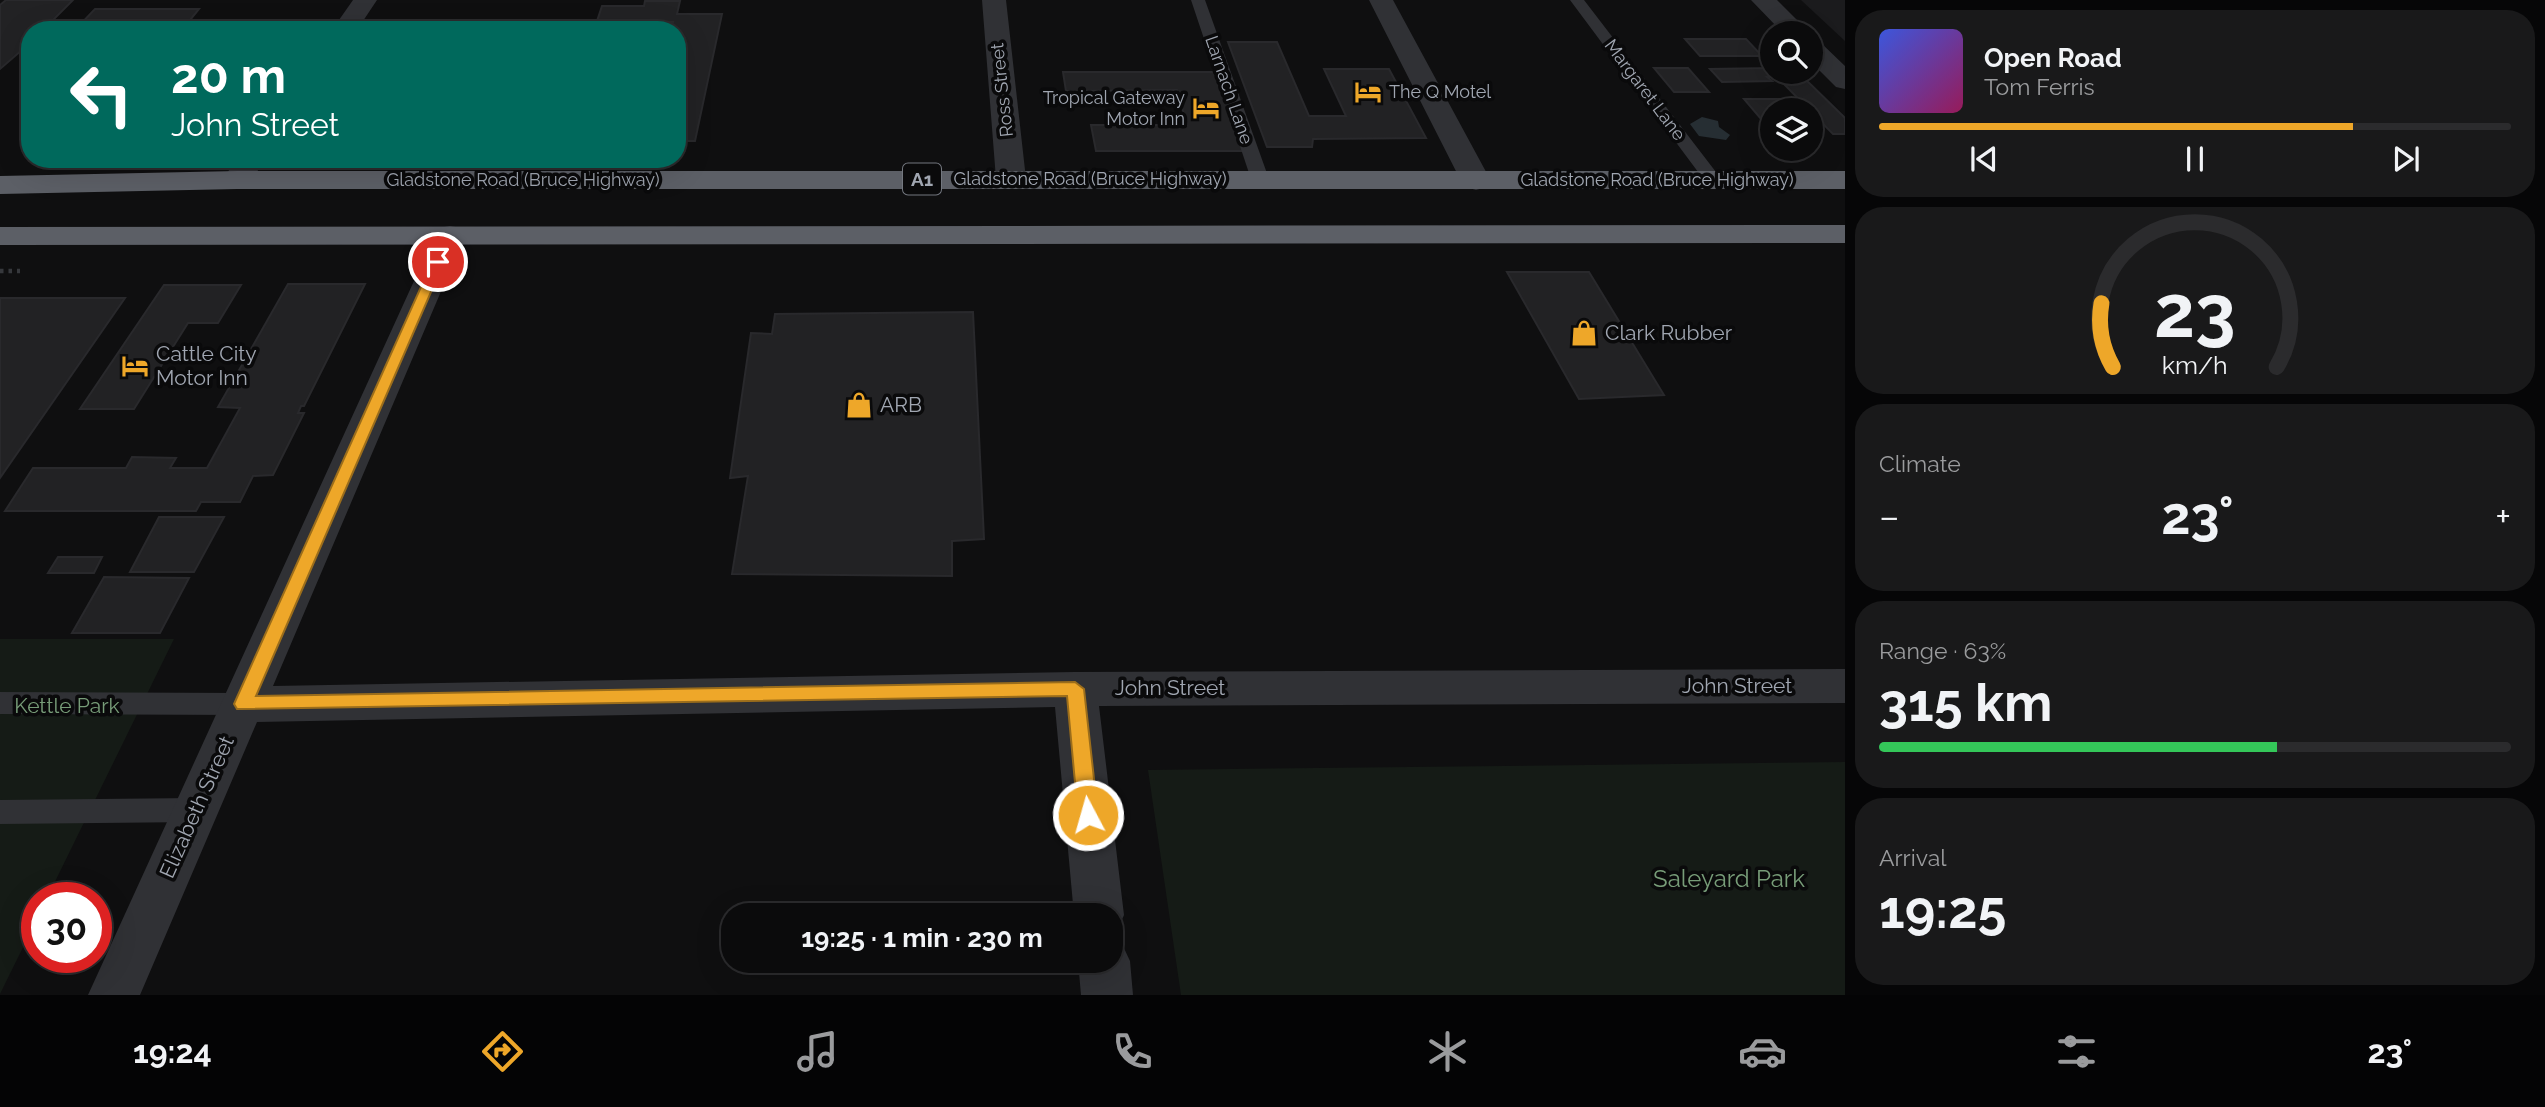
<!DOCTYPE html>
<html lang="en">
<head>
<meta charset="utf-8">
<style>
	body { margin:0; font-family:Raleway,sans-serif; background:#19191a; color:#f1f3f6; height:100vh; display:flex; flex-direction:column; font-size:26px; white-space:nowrap }
	* { box-sizing:border-box; margin:0 }
	p { font-size:23px; color:#9a9b9d }
	.icon { flex:none; width:38px; height:38px; fill:none; stroke:currentColor; stroke-width:2; stroke-linecap:round; stroke-linejoin:round }
	.map { position:relative; flex:1; overflow:hidden }
	.details { display:flex; flex-direction:column; gap:10px; padding:10px; background:#060607; width:700px }
	.details>* { flex:none }
	.banner { position:absolute; left:21px; top:21px; width:665px; height:147px; border-radius:28px; box-shadow:0 7px 28px #0002,0 0 0 2px #2b2b2d; background:#00695c; color:#fff; overflow:hidden }
	.tools { position:absolute; left:1760px; top:21px; display:grid; gap:14px }
	.tools a { display:grid; place-items:center; width:63px; height:63px; border-radius:50%; background:#0b0b0c; box-shadow:0 7px 28px #0002,0 0 0 2px #2b2b2d; font-size:35px }
	.speed { position:absolute; left:21px; top:882px; display:flex; gap:14px; font-size:35px; font-weight:700; text-align:center }
	.speed>* { display:grid; place-content:center; width:91px; height:91px; border-radius:50%; background:#0b0b0c; box-shadow:0 7px 28px #0002,0 0 0 2px #2b2b2d; line-height:1 }
	.speed .limit { border:10px solid #d22; background:#fff; color:#111 }
	.pin { position:absolute; display:grid; place-items:center; width:60px; height:60px; color:#fff; margin:-30px; border:4px solid #fff; border-radius:50%; box-shadow:0 2px 7px #0007 }
	.me { position:absolute; width:77px; margin:-38px; rotate:354deg; stroke-linejoin:round; filter:drop-shadow(0 0 5px #0008) }
	.turn { display:flex; align-items:center; gap:24px; height:147px; padding:0 35px; font-size:32px }
	.turn .icon { width:91px; height:91px; stroke-width:2.5 }
	.turn b { display:block; font-size:49px; line-height:60px }
	.big { font-size:52px; font-weight:700; line-height:1.1 }
	.details .card { flex:1; display:flex; flex-direction:column; justify-content:center; gap:10px; min-width:0; padding:0 24px; border-radius:28px; background:#19191a }
	.details .dial { align-items:center; gap:0 }
	.dial svg { height:182px; overflow:visible; fill:none; stroke:#2b2b2d; stroke-width:7; stroke-linecap:round; text-anchor:middle }
	.dial text { fill:#f1f3f6; stroke:none }
	.song { display:flex; align-items:center; gap:21px }
	.cover { width:84px; height:84px; border-radius:10px; background:linear-gradient(135deg,hsl(230 70% 55%),hsl(330 70% 35%)) }
	.played { height:7px; border-radius:4px; background:linear-gradient(90deg,#eea729 75%,#2b2b2d 75%) }
	.keys { display:flex; justify-content:space-around; direction:ltr }
	.heat { display:flex; justify-content:space-between; align-items:center; font-size:38px; direction:ltr }
	.charge { height:10px; border-radius:5px; background:linear-gradient(90deg,#34c759 63%,#2b2b2d 0) }
	.trip { position:absolute; left:721px; top:903px; width:402px; height:70px; border-radius:28px; background:#0b0b0c; box-shadow:0 7px 28px #0002,0 0 0 2px #2b2b2d; font-weight:700; line-height:70px; text-align:center }
	.tabs { display:flex; height:112px; justify-content:space-around; align-items:center; background:#040405; color:#9a9b9d }
	.tabs .icon { width:49px; height:49px }
	.tabs .on { color:#eea729 }
	.tabs b { font-size:32px; color:#f1f3f6 }
	main { display:flex; flex:1; min-height:0 }
	.map>svg:first-child { display:block }
	.built { fill:#1b1b1d }
	.green { fill:#151b16 }
	.water { fill:#262e33 }
	.building { fill:#222224; stroke:#29292c; stroke-width:2 }
	.lines { fill:none; stroke-linecap:round; stroke-linejoin:round }
	.path { stroke:#36383c; stroke-width:4.5; stroke-dasharray:3.5 5; stroke-linecap:butt }
	.lane { fill:#303135; fill-rule:evenodd }
	.street { fill:#303135; fill-rule:evenodd }
	.highway { fill:#5c5f66; fill-rule:evenodd }
	.route { fill:#eea729; stroke:#9b6d1b; stroke-width:2 }
	.labels { text-anchor:middle; stroke-width:7; stroke-linejoin:round; paint-order:stroke }
	.far-street-label { font-size:18px; fill:#a0a6b1; stroke:#0a0a0b }
	.far-poi-label { font-size:18px; fill:#a0a6b1; stroke:#0a0a0b; text-anchor:start }
	.shield { fill:#0a0a0b; stroke:#73777f; stroke-width:2 }
	.shield-label { font-size:19px; font-weight:bold; fill:#a0a6b1 }
	.poi-label { font-size:21px; fill:#a0a6b1; stroke:#0a0a0b; text-anchor:start }
	.street-label { font-size:21px; fill:#a0a6b1; stroke:#0a0a0b }
	.park-label { font-size:21px; fill:#779c78; stroke:#0a0a0b }
	.near-park-label { font-size:24px; fill:#779c78; stroke:#0a0a0b }
</style>
</head>
<body>
<main>
<div class="map">
<svg width="1845" height="995" viewBox="0 0 1845 995">
	<rect width="100%" height="100%" fill="#0f0f10"/>
	<!-- built -->
	<path class="built" d="M1801 0H1845V41Z"/>
	<!-- green -->
	<path class="green" d="M0 639H174L47 898H37V919L0 994Z
		M1845 762V995H1181L1148 770Z"/>
	<!-- water -->
	<path class="water" d="M1702 117 1718 121 1719 127 1730 135 1726 140 1699 136 1690 124Z"/>
	<!-- building -->
	<path class="building" d="M6 0H73L43 30H30V43L0 69V5Z
		M645 1H680L677 14H722L695 141H677V30H671L673 22H645L642 30H594L602 6H644Z
		M95 9H199L182 30H75Z
		M1685 39H1746L1762 56H1700Z
		M1228 42H1277L1309 116H1346L1324 69H1389L1426 138 1313 139 1312 147H1267Z
		M1654 68H1688L1709 92H1674Z
		M1773 68V72H1798L1845 118V134H1833L1777 77H1767L1772 81 1722 82 1710 69Z
		M1063 72H1219L1246 151H1096L1091 125H1187L1177 90 1066 91Z
		M1744 99H1790L1800 110H1773V133Z
		M1507 272H1589L1664 395 1579 399Z
		M288 284H365L304 406H301L298 413H304L273 475 253 476 240 502H201L196 511H5L33 468H126L132 457 176 458 170 468H207L240 408 218 407Z
		M164 285H241L218 323H188L134 409H80Z
		M0 298H125L0 478Z
		M973 312 984 539 952 541V576L732 574 748 476 730 478 751 333 772 334 775 314Z
		M159 517H224L194 572H130Z
		M58 557H102L94 573H48Z
		M104 577 189 578 160 633H72Z"/>
	<g class="lines">
		<!-- path -->
		<path class="path" d="M0 271H20"/>
		<!-- lane -->
		<path class="lane" d="M1191 0H1205L1269 179 1266 183H1254L1251 179Z
			M1570 0H1584L1719 176 1722 180 1719 184H1707Z
			M0 692 243 693 252 697 256 704 252 711 243 715 0 714Z
			M196 798 206 801 210 810 206 819 196 822 0 824V800Z"/>
		<!-- street -->
		<path class="street" d="M353 0H377L357 30H332Z
			M982 0H1006L1026 179 1021 185 1011 188 1001 185 996 179Z
			M1369 0H1393L1491 181 1486 187 1476 190 1466 187 1461 181Z
			M1751 0H1777L1810 33H1783Z
			M1811 39 1820 42 1845 66V89L1836 87 1811 62Z
			M237 159H266L247 186 237 189 227 186 222 180Z
			M450 226 461 228 465 235 273 686 1075 672 1845 669V703L1099 706 1124 915 1117 931 1111 933V915H1074L1055 707 257 722 140 995H88L435 235 439 228Z
			M1111 940 1122 944 1130 961 1133 995H1081L1078 961H1111Z"/>
		<!-- highway -->
		<path class="highway" d="M237 171H1845V189H237L0 194V176Z
			M1845 225V243L0 245V227Z"/>
	</g>
	<!-- route -->
	<path class="route" d="M433 260 444 262 256 696 1075 682 1084 689 1098 815 1095 821 1088 823 1081 821 1078 815 1067 696 237 709 234 704Z"/>
	<!-- icons -->
	<defs>
		<g id="hotel-bare" transform="scale(2.1)"><path d="M-6-4.5h1.5V1H6V5H4.5V3h-9V5H-6ZM-4 0a1.8 1.8 0 1 1 3.6 0ZM.5 0V-2.5h3Q6-2.5 6 0Z" fill="#eea729" stroke="#0a0a0b" stroke-width="2.5" paint-order="stroke"/></g>
		<g id="shop-bare" transform="scale(2.1)"><path d="M-5-2.5h2.3a2.7 3.5 0 0 1 5.4 0H5L5.5 6h-11ZM-1.5-2.5h3a1.5 2.3 0 0 0-3 0Z" fill="#eea729" stroke="#0a0a0b" stroke-width="2.5" paint-order="stroke"/></g>
	</defs>
	<g fill-rule="evenodd">
		<use href="#hotel-bare" x="1368" y="92"/>
		<use href="#hotel-bare" x="1206" y="108"/>
		<use href="#shop-bare" x="1584" y="333"/>
		<use href="#hotel-bare" x="135" y="366"/>
		<use href="#shop-bare" x="859" y="405"/>
	</g>
	<g class="labels">
		<!-- far-street labels -->
		<g class="far-street-label">
			<text transform="translate(1002 90) rotate(-96)" y="6">Ross Street</text>
			<text transform="translate(1229 90) rotate(71)" y="6">Larnach Lane</text>
			<text transform="translate(1645 90) rotate(53)" y="6">Margaret Lane</text>
			<text x="1090" y="185">Gladstone Road (Bruce Highway)</text>
			<text x="523" y="186">Gladstone Road (Bruce Highway)</text>
			<text x="1657" y="186">Gladstone Road (Bruce Highway)</text>
		</g>
		<!-- far-poi labels -->
		<g class="far-poi-label">
			<text x="1389" y="98">The Q Motel</text>
			<text x="1185" y="104" text-anchor="end">Tropical Gateway<tspan x="1185" dy="21">Motor Inn</tspan></text>
		</g>
		<!-- shield labels -->
		<rect class="shield" x="903" y="163.5" width="38" height="31" rx="5"/>
		<g class="shield-label">
			<text x="922" y="186">A1</text>
		</g>
		<!-- poi labels -->
		<g class="poi-label">
			<text x="1605" y="340">Clark Rubber</text>
			<text x="156" y="361">Cattle City<tspan x="156" dy="24">Motor Inn</tspan></text>
			<text x="880" y="412">ARB</text>
		</g>
		<!-- street labels -->
		<g class="street-label">
			<text x="1737" y="693">John Street</text>
			<text x="1170" y="695">John Street</text>
			<text transform="translate(197 807) rotate(-66)" y="7">Elizabeth Street</text>
		</g>
		<!-- park labels -->
		<g class="park-label">
			<text x="67" y="713">Kettle Park</text>
		</g>
		<!-- near-park labels -->
		<g class="near-park-label">
			<text x="1729" y="887">Saleyard Park</text>
		</g>
	</g>
</svg>
<div class="tools">
<a><svg class="icon" aria-label="search" viewBox="0 0 24 24"><circle cx="10" cy="10" r="6"/><path d="M15 15l6 6"/></svg></a>
<a><svg class="icon" aria-label="layers" viewBox="0 0 24 24"><path d="M12 4l9 5-9 5-9-5zM3 14l9 5 9-5"/></svg></a>
</div>
<div class="speed"><div class="limit">30</div></div>
<div class="pin" style="left:438px;top:262px;background:#d93025"><svg class="icon" aria-label="arrive" viewBox="0 0 24 24"><path d="M6 21V4h12l-3 4 3 4H6"/></svg></div>
<svg class="me" style="left:1088px;top:815px" viewBox="-20 -20 40 40"><circle r="17" fill="#eea729" stroke="#fff" stroke-width="3"/><path d="M0-11L8 9 0 5-8 9z" fill="#fff"/></svg>
<div class="trip">19:25 · 1 min · 230 m</div>
<div class="banner">
<div class="turn"><svg class="icon" aria-label="left" viewBox="0 0 24 24"><path d="M17 20v-9H6M10 6l-5 5 5 5"/></svg><div><b>20 m</b>John Street</div></div>
</div>
</div>
<section class="details">
<div class="card">
<div class="song"><i class="cover"></i><div><b>Open Road</b><p>Tom Ferris</p></div></div>
<div class="played"></div>
<div class="keys"><svg class="icon" aria-label="previous" viewBox="0 0 24 24"><path d="M18 5L8 12l10 7zM5 5v14"/></svg><svg class="icon" aria-label="pause" viewBox="0 0 24 24"><path d="M8 5v14M16 5v14"/></svg><svg class="icon" aria-label="next" viewBox="0 0 24 24"><path d="M6 5l10 7-10 7zM19 5v14"/></svg></div>
</div>
<div class="card dial"><svg viewBox="0 0 100 80">
<path d="M14 69A42 42 0 1 1 86 69"/>
<path d="M14 69A42 42 0 0 1 9 41" stroke="#eea729"/>
<text x="50" y="56" font-size="32" font-weight="700">23</text>
<text x="50" y="72" font-size="11">km/h</text>
</svg></div>
<div class="card"><p>Climate</p>
<div class="heat"><a>−</a><b class="big">23°</b><a>+</a></div>
</div>
<div class="card"><p>Range · 63%</p><b class="big">315 km</b><div class="charge"></div></div>
<div class="card"><p>Arrival</p><b class="big">19:25</b></div>
</section>
</main>
<nav class="tabs">
<b>19:24</b>
<svg class="icon on" aria-label="directions" viewBox="0 0 24 24"><path d="M12 3l9 9-9 9-9-9zM9 14v-3h6M13 9l2 2-2 2"/></svg>
<svg class="icon" aria-label="music" viewBox="0 0 24 24"><path d="M9 18V5l10-2v13"/><circle cx="6" cy="18" r="3"/><circle cx="16" cy="16" r="3"/></svg>
<svg class="icon" aria-label="phone" viewBox="0 0 24 24"><path d="M5 4h4l2 5-3 2q2 4 5 5l2-3 5 2v4C11 20 4 13 5 4z"/></svg>
<svg class="icon" aria-label="climate" viewBox="0 0 24 24"><path d="M12 3v18M4 7l16 10M4 17L20 7"/></svg>
<svg class="icon" aria-label="car" viewBox="0 0 24 24"><path d="M5 17H2v-5l4-1 3-4h7l3 4 3 1v5h-3M9 17h6M6 11h13"/><circle cx="7" cy="17" r="2"/><circle cx="17" cy="17" r="2"/></svg>
<svg class="icon" aria-label="filters" viewBox="0 0 24 24"><path d="M4 7h16M4 17h16"/><circle cx="9" cy="7" r="2"/><circle cx="15" cy="17" r="2"/></svg>
<b>23°</b>
</nav>
</body>
</html>
